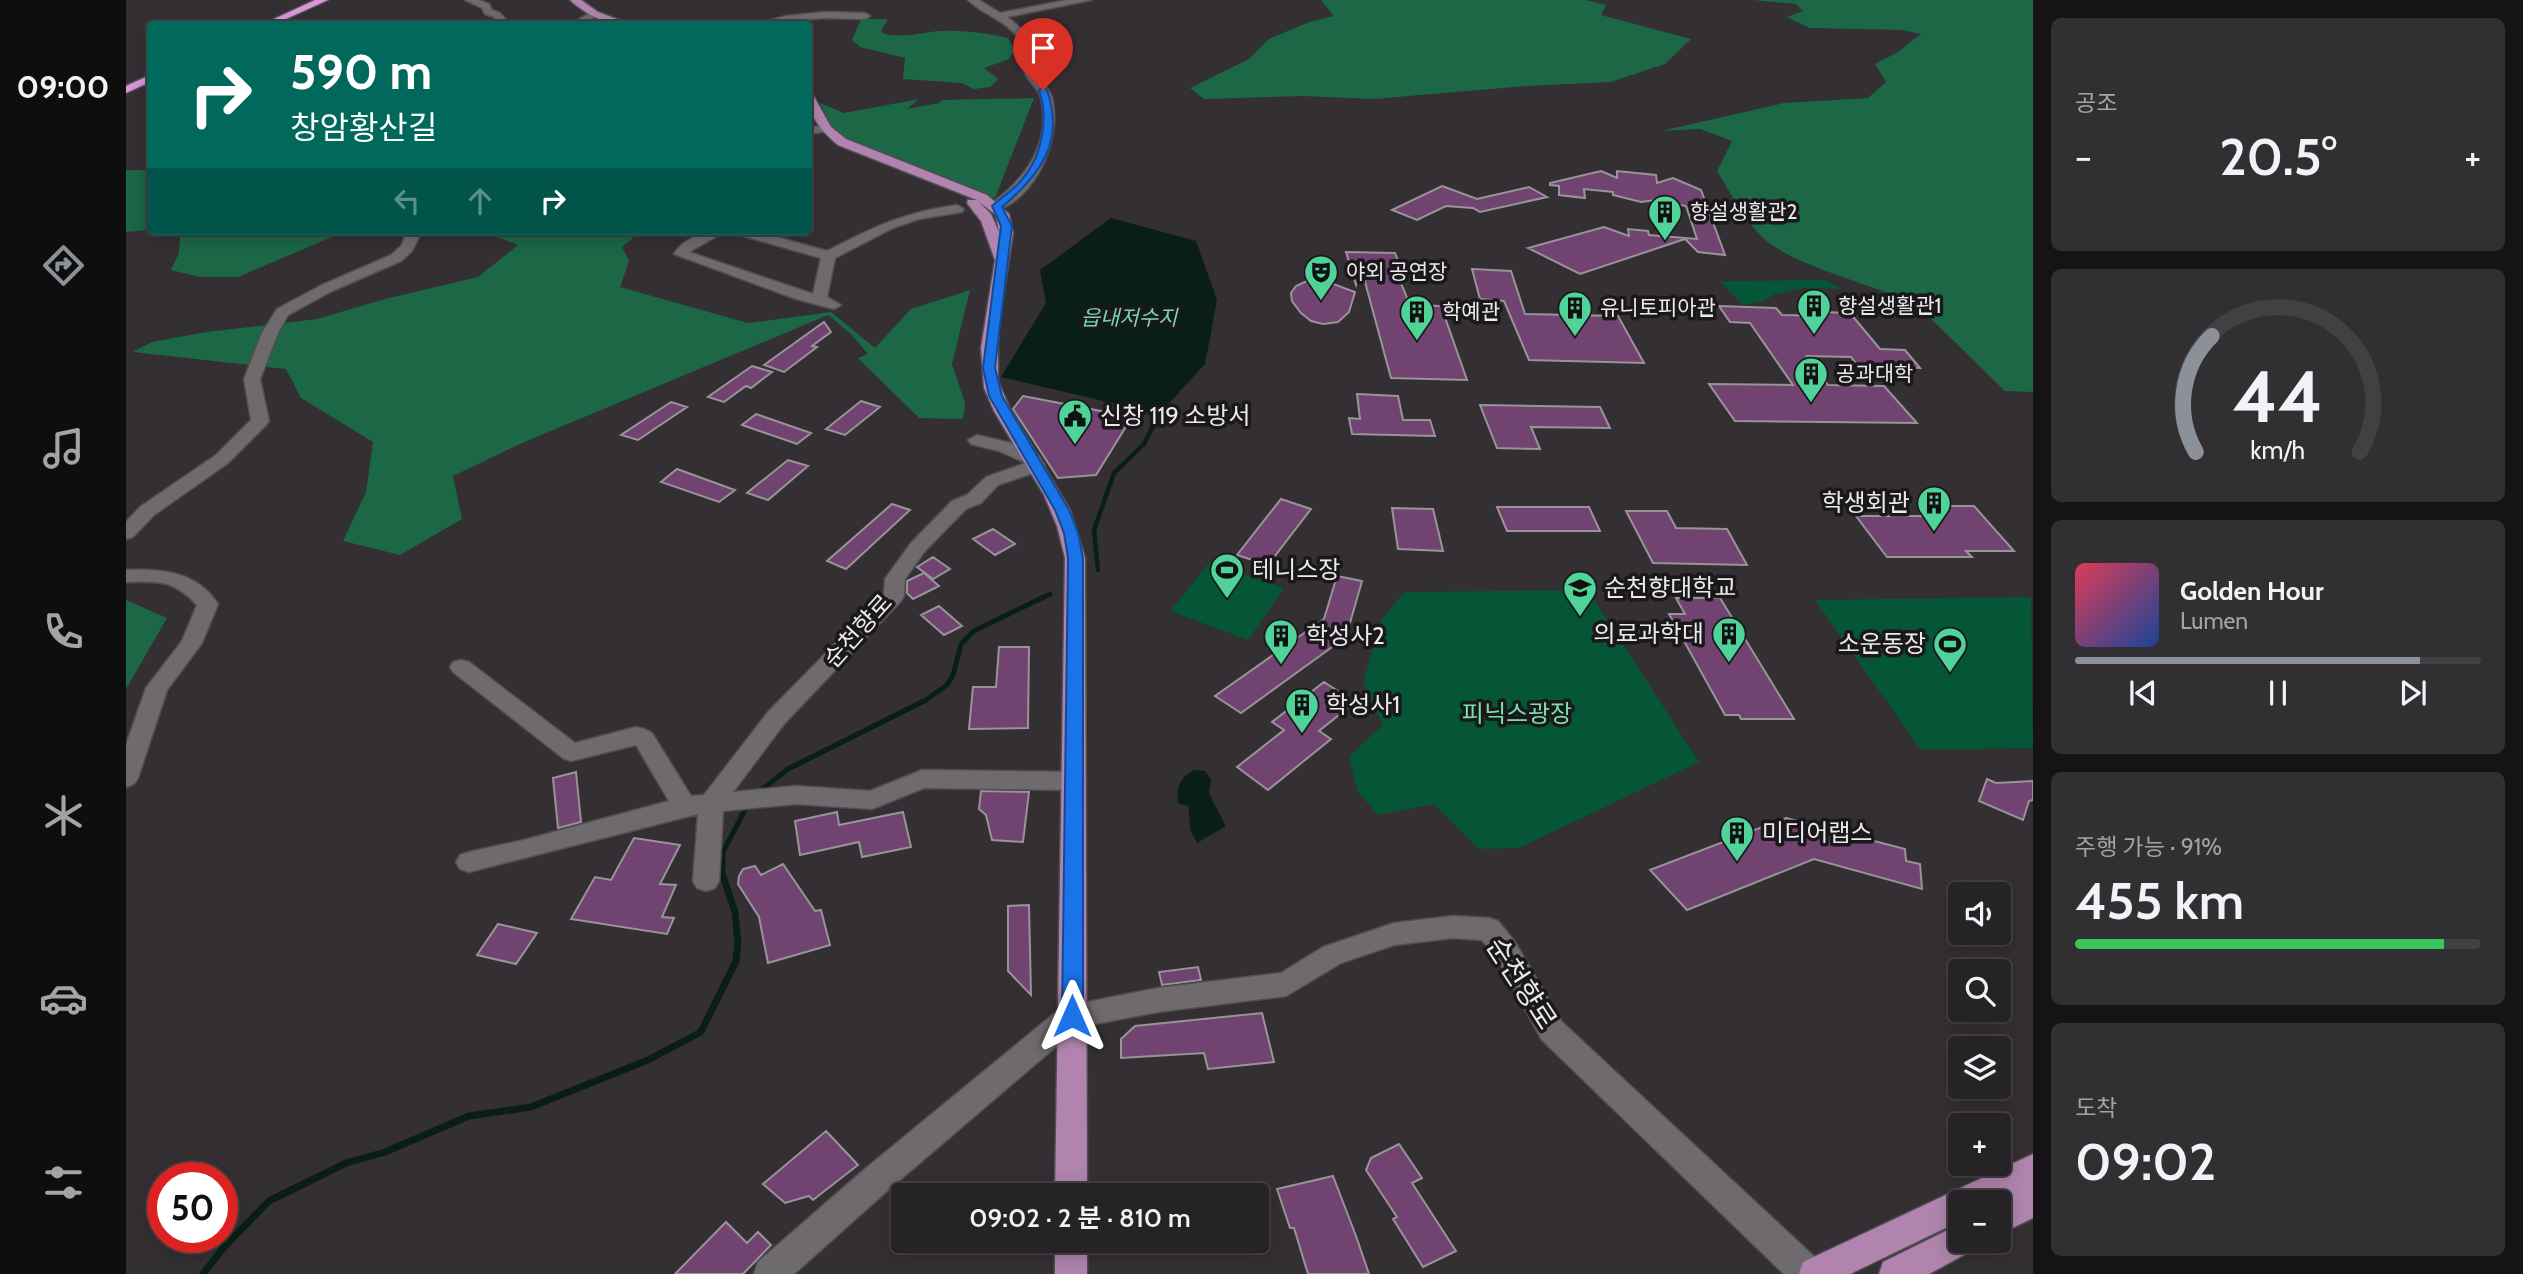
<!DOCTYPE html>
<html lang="ko">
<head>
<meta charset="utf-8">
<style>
	body { margin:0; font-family:Cabin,"Noto Sans KR",sans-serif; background:#322f32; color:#f1f3f6; height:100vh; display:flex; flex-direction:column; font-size:26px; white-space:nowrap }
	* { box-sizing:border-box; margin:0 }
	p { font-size:23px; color:#a4a4a7 }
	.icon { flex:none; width:38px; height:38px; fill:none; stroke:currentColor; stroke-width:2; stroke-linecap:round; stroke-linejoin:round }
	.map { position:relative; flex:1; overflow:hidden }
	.panel { display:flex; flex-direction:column; gap:18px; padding:18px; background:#151315; width:490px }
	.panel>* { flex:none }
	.guide { position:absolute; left:21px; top:21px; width:665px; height:214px; border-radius:7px; box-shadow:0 4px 18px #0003,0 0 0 2px #424043; background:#00695c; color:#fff; overflow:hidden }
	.controls { position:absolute; left:1822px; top:882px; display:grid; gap:14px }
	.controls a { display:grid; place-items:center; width:63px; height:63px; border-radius:7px; background:#262326; box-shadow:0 4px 18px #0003,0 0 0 2px #424043; font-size:35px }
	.speed { position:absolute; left:21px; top:1162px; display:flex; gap:14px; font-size:35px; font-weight:700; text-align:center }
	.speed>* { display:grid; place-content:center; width:91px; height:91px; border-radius:50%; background:#262326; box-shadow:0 4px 18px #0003,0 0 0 2px #424043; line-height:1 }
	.speed .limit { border:10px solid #d22; background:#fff; color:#111 }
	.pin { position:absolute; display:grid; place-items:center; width:60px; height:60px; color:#fff; margin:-72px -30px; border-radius:50% 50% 50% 0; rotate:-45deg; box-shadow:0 0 7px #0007 }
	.pin .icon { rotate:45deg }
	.me { position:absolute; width:77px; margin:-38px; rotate:0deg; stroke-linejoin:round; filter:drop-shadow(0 0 5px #0008) }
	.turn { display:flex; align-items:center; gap:24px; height:147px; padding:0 28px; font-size:32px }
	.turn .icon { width:91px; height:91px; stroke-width:2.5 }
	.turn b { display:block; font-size:49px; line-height:60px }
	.lanes { display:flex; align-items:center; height:66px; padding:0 28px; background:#0003; justify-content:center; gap:35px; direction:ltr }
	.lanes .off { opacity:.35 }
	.big { font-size:52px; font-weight:600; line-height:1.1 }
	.panel .widget { flex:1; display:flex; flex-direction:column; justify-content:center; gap:10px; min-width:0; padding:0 24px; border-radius:10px; background:#322f32 }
	.panel .dial { align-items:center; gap:0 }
	.dial svg { height:182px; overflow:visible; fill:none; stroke:#424043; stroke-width:7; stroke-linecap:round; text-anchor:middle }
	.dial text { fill:#f1f3f6; stroke:none }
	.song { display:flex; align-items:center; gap:21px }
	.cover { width:84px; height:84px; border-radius:10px; background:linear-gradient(135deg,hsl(350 70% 55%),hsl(220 70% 35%)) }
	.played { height:7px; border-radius:4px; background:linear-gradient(90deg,#8c9099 85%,#424043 85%) }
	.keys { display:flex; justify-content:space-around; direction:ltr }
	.heat { display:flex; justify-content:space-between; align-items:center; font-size:38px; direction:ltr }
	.charge { height:10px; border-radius:5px; background:linear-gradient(90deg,#34c759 91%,#424043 0) }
	.trip { position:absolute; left:765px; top:1183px; width:378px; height:70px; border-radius:7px; background:#262326; box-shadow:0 4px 18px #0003,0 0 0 2px #424043; font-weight:600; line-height:70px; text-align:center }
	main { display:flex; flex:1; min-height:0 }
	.tabs { display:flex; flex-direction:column; width:126px; justify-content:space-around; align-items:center; background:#0f0e0f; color:#a4a4a7 }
	.tabs .icon { width:49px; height:49px }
	.tabs .current { color:#8c9099 }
	.tabs b { font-size:32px; color:#f1f3f6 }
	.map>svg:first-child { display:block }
	.green { fill:#055537 }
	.forest { fill:#1b6746 }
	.water { fill:#091f15 }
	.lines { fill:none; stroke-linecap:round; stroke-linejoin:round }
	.stream-far2 { stroke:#091f15; stroke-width:4.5 }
	.stream-far1 { stroke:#091f15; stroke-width:5 }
	.stream { stroke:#091f15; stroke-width:7 }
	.building { fill:#714370; stroke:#989498; stroke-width:2 }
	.minor-casing { stroke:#514e51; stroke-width:3 }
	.major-casing { stroke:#514e51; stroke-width:3 }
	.highway-casing { stroke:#514e51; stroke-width:3 }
	.minor { fill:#6e6a6e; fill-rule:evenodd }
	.major { fill:#b084ae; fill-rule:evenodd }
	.highway { fill:#dc95d8; fill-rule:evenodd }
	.route { fill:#1a73e8; stroke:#114b97; stroke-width:2 }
	.labels { text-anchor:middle; stroke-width:7; stroke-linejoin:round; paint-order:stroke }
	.far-poi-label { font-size:21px; fill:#ece9eb; stroke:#1a181a; text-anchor:start }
	.far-water-label { font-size:21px; font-style:italic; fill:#74d9a8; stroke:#1a181a }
	.poi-label { font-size:24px; fill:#ece9eb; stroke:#1a181a; text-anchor:start }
	.street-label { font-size:24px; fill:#ece9eb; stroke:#1a181a }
	.park-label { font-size:24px; fill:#7adfad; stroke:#1a181a }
	.near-street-label { font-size:28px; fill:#ece9eb; stroke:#1a181a }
</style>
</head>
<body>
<main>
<nav class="tabs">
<b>09:00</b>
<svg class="icon current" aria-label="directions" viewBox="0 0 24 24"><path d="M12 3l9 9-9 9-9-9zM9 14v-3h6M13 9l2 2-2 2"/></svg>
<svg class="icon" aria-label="music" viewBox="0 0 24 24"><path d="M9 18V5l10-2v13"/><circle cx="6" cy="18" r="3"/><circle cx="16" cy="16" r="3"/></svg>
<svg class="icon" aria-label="phone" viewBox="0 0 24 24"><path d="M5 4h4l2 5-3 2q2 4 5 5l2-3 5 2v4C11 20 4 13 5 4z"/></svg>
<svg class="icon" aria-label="climate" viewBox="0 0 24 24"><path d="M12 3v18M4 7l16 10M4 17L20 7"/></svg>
<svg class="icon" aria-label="car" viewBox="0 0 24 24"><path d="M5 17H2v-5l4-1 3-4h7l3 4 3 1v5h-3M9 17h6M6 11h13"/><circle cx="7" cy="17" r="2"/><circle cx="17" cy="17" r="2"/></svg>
<svg class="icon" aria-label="filters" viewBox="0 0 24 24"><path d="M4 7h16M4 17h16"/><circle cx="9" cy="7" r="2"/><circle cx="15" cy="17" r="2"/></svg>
</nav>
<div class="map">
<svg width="1907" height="1274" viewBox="0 0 1907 1274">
	<rect width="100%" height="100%" fill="#332f33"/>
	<!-- green -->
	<path class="green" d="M1699 280 1717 289 1679 288 1649 294 1639 301 1617 305 1594 281Z
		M1084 562 1158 588 1122 640 1044 611Z
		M1462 590 1573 762 1393 848 1353 849 1308 804 1252 815 1232 792 1223 756 1257 725 1237 683 1255 621 1278 592Z
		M1905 597 1907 748 1795 750 1689 600Z"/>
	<!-- forest -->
	<path class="forest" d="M1195 0H1460L1480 5 1475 15 1565 39 1539 64 1485 82 1401 86 1248 99 1176 96 1078 99 1064 88 1123 59 1143 39 1183 22 1208 16Z
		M1627 0H1907V392L1879 391 1796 310 1782 301C1742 284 1679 268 1646 245 1622 228 1606 195 1591 171L1606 141 1574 129 1535 131 1658 103 1742 98 1760 82 1749 64 1772 52 1795 34 1776 30 1684 28 1661 17 1677 11 1670 4Z
		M735 19H762L755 31 758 34C780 38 793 33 814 31 837 30 860 33 882 38L889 50 883 59 858 68 872 79 864 87 848 89 835 83 777 79 779 58 734 47 726 40Z
		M908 98 869 198 727 143 706 128 694 103 718 113 793 99 781 109 813 103 816 100Z
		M0 170H24V230L0 232Z
		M28 231H220L112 277H73L45 270 53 253 54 236Z
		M314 231H515L496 247 503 261 494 287 622 323 705 312 749 348 785 309 844 290 826 364 839 403 837 419 793 418 732 358 742 354 725 334 702 315 394 444 327 476 336 519 274 555 217 541 240 492 247 442 175 398 160 369 7 352 26 342 80 332 191 319 259 299 352 277 392 245 365 235 312 232Z
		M0 600 41 618 0 689Z"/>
	<!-- water -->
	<path class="water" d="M985 218 1070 241 1091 300 1079 364 1033 414 875 377 920 303 914 270Z
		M1068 770 1079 771 1085 779 1083 794 1100 826 1071 843 1065 832 1062 806 1052 803C1050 787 1054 778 1068 770Z"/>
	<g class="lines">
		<!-- stream-far2 -->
		<path class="stream-far2" d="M972 570 968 530 988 473 1018 444 1033 414"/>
		<!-- stream-far1 -->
		<path class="stream-far1" d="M630 794 662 769 800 700 821 685 827 675 835 644 848 631 924 594
			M597 878V852L622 804"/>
		<!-- stream -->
		<path class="stream" d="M77 1274 99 1246 143 1201 220 1163 259 1152 343 1116 405 1107 522 1060 575 1032 610 961 612 943 609 912 597 876"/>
	</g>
	<!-- building -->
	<path class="building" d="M1475 171 1491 178V171L1530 175 1531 183 1547 178 1575 190 1599 255 1572 252 1559 239 1454 274 1402 248 1478 227 1503 236 1502 229 1522 231 1523 235 1571 239 1560 206 1530 200 1515 202 1487 195V192L1458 189 1459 198 1433 195V186L1424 185V183Z
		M1316 186 1351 199 1403 187 1421 197 1354 212 1347 208 1320 206 1291 220 1266 210Z
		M1220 252 1269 253 1278 276H1272L1284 305 1315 306 1341 380 1265 378 1235 267 1230 285Z
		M1346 269 1385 271 1399 314 1492 316 1518 363 1403 360 1378 301 1354 299Z
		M1194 279 1229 292 1223 312 1212 322 1197 324 1185 321 1175 313 1166 301 1165 293 1170 286 1183 280Z
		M1593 306 1650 308 1656 315 1701 316 1698 312 1724 313 1754 349 1779 350 1794 368 1732 366 1725 357 1681 356 1702 385 1758 386 1791 423 1609 421 1583 384 1667 385 1624 323 1604 322Z
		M698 322 705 332 686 346 691 347 658 372 638 365Z
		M626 366 646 372 625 388 620 386 598 402 582 397Z
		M1231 394 1272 396 1277 420H1304L1309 436 1226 434 1223 418 1234 419Z
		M897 396 1006 417 970 475 932 478 887 409Z
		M735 401 754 407 719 435 700 429Z
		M545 402 561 407 512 440 495 435Z
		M1354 405 1474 407 1484 428 1405 427 1414 449 1371 448Z
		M630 414 685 433 671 444 616 425Z
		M662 460 682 466 642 500 621 493Z
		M551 469 609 490 593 502 535 482Z
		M1155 499 1185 509 1142 565 1111 555Z
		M766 504 784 510 720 569 701 561Z
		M1794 506H1848L1888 551H1840L1846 557H1761L1730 516H1802Z
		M1371 507H1463L1474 531H1381Z
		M1266 508 1307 509 1317 551 1272 549Z
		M1500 511H1541L1550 528 1601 529 1621 565 1527 563Z
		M867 529 889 544 869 555 847 539Z
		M807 557 824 569 807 579 791 567Z
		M798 573 813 586 787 599 781 593V581Z
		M1211 576 1236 581 1220 637 1115 713 1089 696 1198 619Z
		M1550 598H1594L1668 719H1615L1613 715H1599L1543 614H1559Z
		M813 606 836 626 818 635 795 615Z
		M873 647H903L902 728 843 729 847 687H870Z
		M1198 682 1229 702 1193 731 1205 739 1142 790 1111 767 1158 730 1146 722Z
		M450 772 455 822 432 828 427 778Z
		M1861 779 1870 783 1907 781V800L1903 801 1897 820 1853 801Z
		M855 791 903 792 897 842 866 840 860 815 853 809Z
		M711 812 713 825 777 812 785 847 736 857 733 842 674 855 669 821Z
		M1660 818 1779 849 1780 861 1794 864 1796 889 1688 859 1561 910 1524 870Z
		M508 838 554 845 534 884 550 885 536 917 548 918 541 934 445 919 469 877 485 880Z
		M657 864 689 911 695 910 704 945 642 963 633 917 612 884 613 876 617 869 629 866 635 875Z
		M903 905 905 995 882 971V906Z
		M372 924 411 933 390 964 351 955Z
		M1072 967 1075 980 1036 985 1033 972Z
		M1136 1013 1148 1062 1082 1069 1078 1053 995 1058V1039L1009 1026Z
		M700 1131 732 1165 687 1200 683 1196 659 1203 637 1184Z
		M1273 1144 1296 1178 1286 1183 1330 1251 1297 1267 1267 1219 1271 1217 1240 1170 1245 1158Z
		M1207 1176 1230 1236 1243 1274H1182L1168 1228H1164L1151 1189Z
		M600 1222 621 1243 632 1232 645 1245 617 1274H549Z"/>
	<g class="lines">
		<!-- minor casing -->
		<g class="minor-casing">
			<path id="minor" d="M339 0H353L363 4 366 10 374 13 384 24H374L368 17 359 14 356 8Z
				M842 0H853L874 13 941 0H965L881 17C892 25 905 36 907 50 908 57 907 65 909 71 913 82 923 87 926 98 936 136 911 198 871 210L866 209V203C900 179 926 141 915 98 912 87 901 81 898 71 895 58 899 46 890 35 877 19 856 14 842 0Z
				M466 12 474 14 456 24H444Z
				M699 12 739 13 744 16 739 19 699 18 629 24 660 16Z
				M700 126 706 129 704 131 682 134V127Z
				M831 205 838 209 836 212 793 219 767 228 709 258 701 297 715 305 708 309 670 299 548 254C558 237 581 231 600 231L563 252 687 294 695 258 610 234 608 231H630L701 251C750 226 776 213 831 205Z
				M282 231H296L286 251 275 261 206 291 162 315 152 333 134 379 143 421 140 425 102 463 28 515 7 537 0 539V522L14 507 90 455 125 420 118 379 136 333 151 309 196 285 265 255 275 246Z
				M851 435 885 443 913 456 919 466 916 470 872 485 855 503 840 509 799 551 779 579 778 596 775 601 658 724 607 792 670 786 744 791 796 770 948 772 956 775 960 781 956 787 948 790 798 788 746 809 670 804 597 811 593 881 589 888 580 891 571 888 567 881 572 814 343 872 334 869 330 862 334 855 343 852 398 840 543 801 510 745 445 761 437 758 327 672 324 667 327 662 335 660 343 662 449 743 510 727 518 729 526 733 565 796 578 795 642 712 758 594 759 579 785 543 826 501 841 495 860 477 900 463 873 451 845 444 842 440Z
				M0 570C36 569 70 571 92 604L76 643 41 690 12 778 8 784 0 787V745L20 688 56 641 71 605C48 580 32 581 0 582Z
				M1327 916 1363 918 1372 921 1389 942 1436 1022 1694 1262 1698 1274H1658L1416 1040 1371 958 1356 940 1327 938 1268 945 1215 963 1160 996 1032 1012 953 1027 761 1191 668 1274H628L632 1262 739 1169 936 1007 1032 988 1155 973 1197 947 1268 923Z"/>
		</g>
		<!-- major casing -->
		<g class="major-casing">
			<path id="major" d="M444 0H455L472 12 504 24C482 26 460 15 444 0Z
				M682 92 687 95 705 127 720 139 861 195 883 214 887 233 872 329V381L885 411 944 510 959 558 961 1195H929L939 558 931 526 918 495 868 411 858 388 855 348 869 260 855 221 841 203 842 200H851L712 145C694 130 682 115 682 92ZM852 201 870 215 873 232 865 214Z
				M1907 1154V1185L1901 1188 1907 1185V1218L1872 1235V1202L1885 1196 1871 1202H1834V1221L1724 1274H1673L1677 1262Z
				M1834 1224V1241H1850L1845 1251 1803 1274H1753L1757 1262Z
				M929 1241H961V1274H929Z"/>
		</g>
		<!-- highway casing -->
		<g class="highway-casing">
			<path id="highway" d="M189 0H202L149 24H137Z
				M24 75V82L0 93V86Z"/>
		</g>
		<!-- minor -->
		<use href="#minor" class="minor"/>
		<!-- major -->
		<use href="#major" class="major"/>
		<!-- highway -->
		<use href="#highway" class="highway"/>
	</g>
	<!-- route -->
	<path class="route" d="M917 87 921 90C939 142 914 175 876 207L886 226 869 368 876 396 943 510 952 533 957 558V1016L954 1023 946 1026 939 1023 936 1016 942 558 938 533 929 510 863 396 857 368 875 226 866 206C873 199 883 193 891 185 915 161 924 122 913 90Z"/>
	<!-- icons -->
	<defs>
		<g id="building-pin" transform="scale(1.75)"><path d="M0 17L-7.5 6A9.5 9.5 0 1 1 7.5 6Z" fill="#4fd399" stroke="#1a181a"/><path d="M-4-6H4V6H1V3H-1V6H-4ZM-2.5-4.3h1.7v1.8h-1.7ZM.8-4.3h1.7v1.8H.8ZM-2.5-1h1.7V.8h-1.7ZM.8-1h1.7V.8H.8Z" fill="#111"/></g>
		<g id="theatre-pin" transform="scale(1.75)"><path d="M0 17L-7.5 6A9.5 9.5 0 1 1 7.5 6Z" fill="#4fd399" stroke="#1a181a"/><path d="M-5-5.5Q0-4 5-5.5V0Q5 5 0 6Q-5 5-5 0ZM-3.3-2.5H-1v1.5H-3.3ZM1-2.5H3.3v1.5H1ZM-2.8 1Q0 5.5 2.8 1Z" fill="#111"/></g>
		<g id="civic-pin" transform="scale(1.75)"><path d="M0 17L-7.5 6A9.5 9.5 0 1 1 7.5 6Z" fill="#4fd399" stroke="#1a181a"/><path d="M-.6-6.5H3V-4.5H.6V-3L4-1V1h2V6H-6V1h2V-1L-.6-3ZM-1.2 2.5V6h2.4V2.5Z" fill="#111"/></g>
		<g id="stadium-pin" transform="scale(1.75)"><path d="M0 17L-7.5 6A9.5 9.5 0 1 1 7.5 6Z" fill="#4fd399" stroke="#1a181a"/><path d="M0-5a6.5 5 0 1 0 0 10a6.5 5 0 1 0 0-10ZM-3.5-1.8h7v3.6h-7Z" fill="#111"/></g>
		<g id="university-pin" transform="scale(1.75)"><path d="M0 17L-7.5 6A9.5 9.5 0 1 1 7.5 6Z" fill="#4fd399" stroke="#1a181a"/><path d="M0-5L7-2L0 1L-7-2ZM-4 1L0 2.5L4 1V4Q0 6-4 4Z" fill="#111"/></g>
	</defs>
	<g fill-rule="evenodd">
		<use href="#building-pin" x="1539" y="212"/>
		<use href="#theatre-pin" x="1195" y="272"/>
		<use href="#building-pin" x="1688" y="306"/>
		<use href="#building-pin" x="1449" y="308"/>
		<use href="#building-pin" x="1291" y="312"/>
		<use href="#building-pin" x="1685" y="374"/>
		<use href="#civic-pin" x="949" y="416"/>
		<use href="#building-pin" x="1808" y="503"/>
		<use href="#stadium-pin" x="1101" y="570"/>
		<use href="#university-pin" x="1454" y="588"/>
		<use href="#building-pin" x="1603" y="634"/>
		<use href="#building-pin" x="1155" y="636"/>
		<use href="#stadium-pin" x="1824" y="644"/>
		<use href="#building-pin" x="1176" y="705"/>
		<use href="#building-pin" x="1611" y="833"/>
	</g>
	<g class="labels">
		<!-- far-poi labels -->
		<g class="far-poi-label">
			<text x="1564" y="219">향설생활관2</text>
			<text x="1220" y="279">야외 공연장</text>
			<text x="1712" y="313">향설생활관1</text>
			<text x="1474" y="315">유니토피아관</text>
			<text x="1316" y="319">학예관</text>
			<text x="1710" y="381">공과대학</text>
		</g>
		<!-- far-water labels -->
		<g class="far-water-label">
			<text x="1003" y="325">읍내저수지</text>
		</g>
		<!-- poi labels -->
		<g class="poi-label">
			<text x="974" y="424">신창 119 소방서</text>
			<text x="1784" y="511" text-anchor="end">학생회관</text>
			<text x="1126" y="578">테니스장</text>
			<text x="1478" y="596">순천향대학교</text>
			<text x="1578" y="642" text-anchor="end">의료과학대</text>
			<text x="1180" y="644">학성사2</text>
			<text x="1800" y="652" text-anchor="end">소운동장</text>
			<text x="1200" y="713">학성사1</text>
			<text x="1636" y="841">미디어랩스</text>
		</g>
		<!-- street labels -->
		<g class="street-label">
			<text transform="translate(732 631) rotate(-48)" y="8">순천향로</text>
		</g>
		<!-- park labels -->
		<g class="park-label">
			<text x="1391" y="722">피닉스광장</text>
		</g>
		<!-- near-street labels -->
		<g class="near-street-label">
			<text transform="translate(1396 983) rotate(57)" y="10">순천향로</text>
		</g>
	</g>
</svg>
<div class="controls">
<a><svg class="icon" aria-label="sound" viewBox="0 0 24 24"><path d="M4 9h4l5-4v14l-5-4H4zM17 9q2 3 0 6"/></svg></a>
<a><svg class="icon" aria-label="search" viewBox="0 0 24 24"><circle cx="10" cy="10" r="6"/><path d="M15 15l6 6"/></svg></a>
<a><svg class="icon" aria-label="layers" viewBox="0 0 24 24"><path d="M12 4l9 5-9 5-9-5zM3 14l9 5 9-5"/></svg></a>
<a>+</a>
<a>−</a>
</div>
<div class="speed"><div class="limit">50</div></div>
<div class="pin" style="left:917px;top:90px;background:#d93025"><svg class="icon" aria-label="arrive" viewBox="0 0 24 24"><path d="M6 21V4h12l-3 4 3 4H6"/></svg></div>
<svg class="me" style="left:946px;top:1016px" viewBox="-20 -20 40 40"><path d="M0-17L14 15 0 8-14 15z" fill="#1a73e8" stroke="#fff" stroke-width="4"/></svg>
<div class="trip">09:02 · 2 분 · 810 m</div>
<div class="guide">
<div class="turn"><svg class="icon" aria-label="right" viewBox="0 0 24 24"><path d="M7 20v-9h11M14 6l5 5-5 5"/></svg><div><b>590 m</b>창암황산길</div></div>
<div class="lanes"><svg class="icon off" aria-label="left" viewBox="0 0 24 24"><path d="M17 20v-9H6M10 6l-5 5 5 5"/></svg><svg class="icon off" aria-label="ahead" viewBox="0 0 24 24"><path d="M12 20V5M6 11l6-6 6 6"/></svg><svg class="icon" aria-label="right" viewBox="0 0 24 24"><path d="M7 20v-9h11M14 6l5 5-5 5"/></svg></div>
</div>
</div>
<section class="panel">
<div class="widget"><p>공조</p>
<div class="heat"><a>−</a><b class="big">20.5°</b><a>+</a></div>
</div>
<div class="widget dial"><svg viewBox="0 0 100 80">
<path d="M14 69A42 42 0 1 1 86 69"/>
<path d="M14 69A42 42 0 0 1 21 18" stroke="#8c9099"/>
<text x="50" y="56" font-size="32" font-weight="700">44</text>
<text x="50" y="72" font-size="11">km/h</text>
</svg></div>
<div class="widget">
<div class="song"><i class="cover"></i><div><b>Golden Hour</b><p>Lumen</p></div></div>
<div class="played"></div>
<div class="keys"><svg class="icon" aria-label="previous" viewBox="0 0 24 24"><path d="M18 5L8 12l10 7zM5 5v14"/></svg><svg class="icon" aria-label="pause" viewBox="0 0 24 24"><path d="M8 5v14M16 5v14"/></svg><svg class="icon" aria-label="next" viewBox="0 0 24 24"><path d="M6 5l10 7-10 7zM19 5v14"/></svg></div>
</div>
<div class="widget"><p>주행 가능 · 91%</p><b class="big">455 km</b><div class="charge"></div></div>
<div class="widget"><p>도착</p><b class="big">09:02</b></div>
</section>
</main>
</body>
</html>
